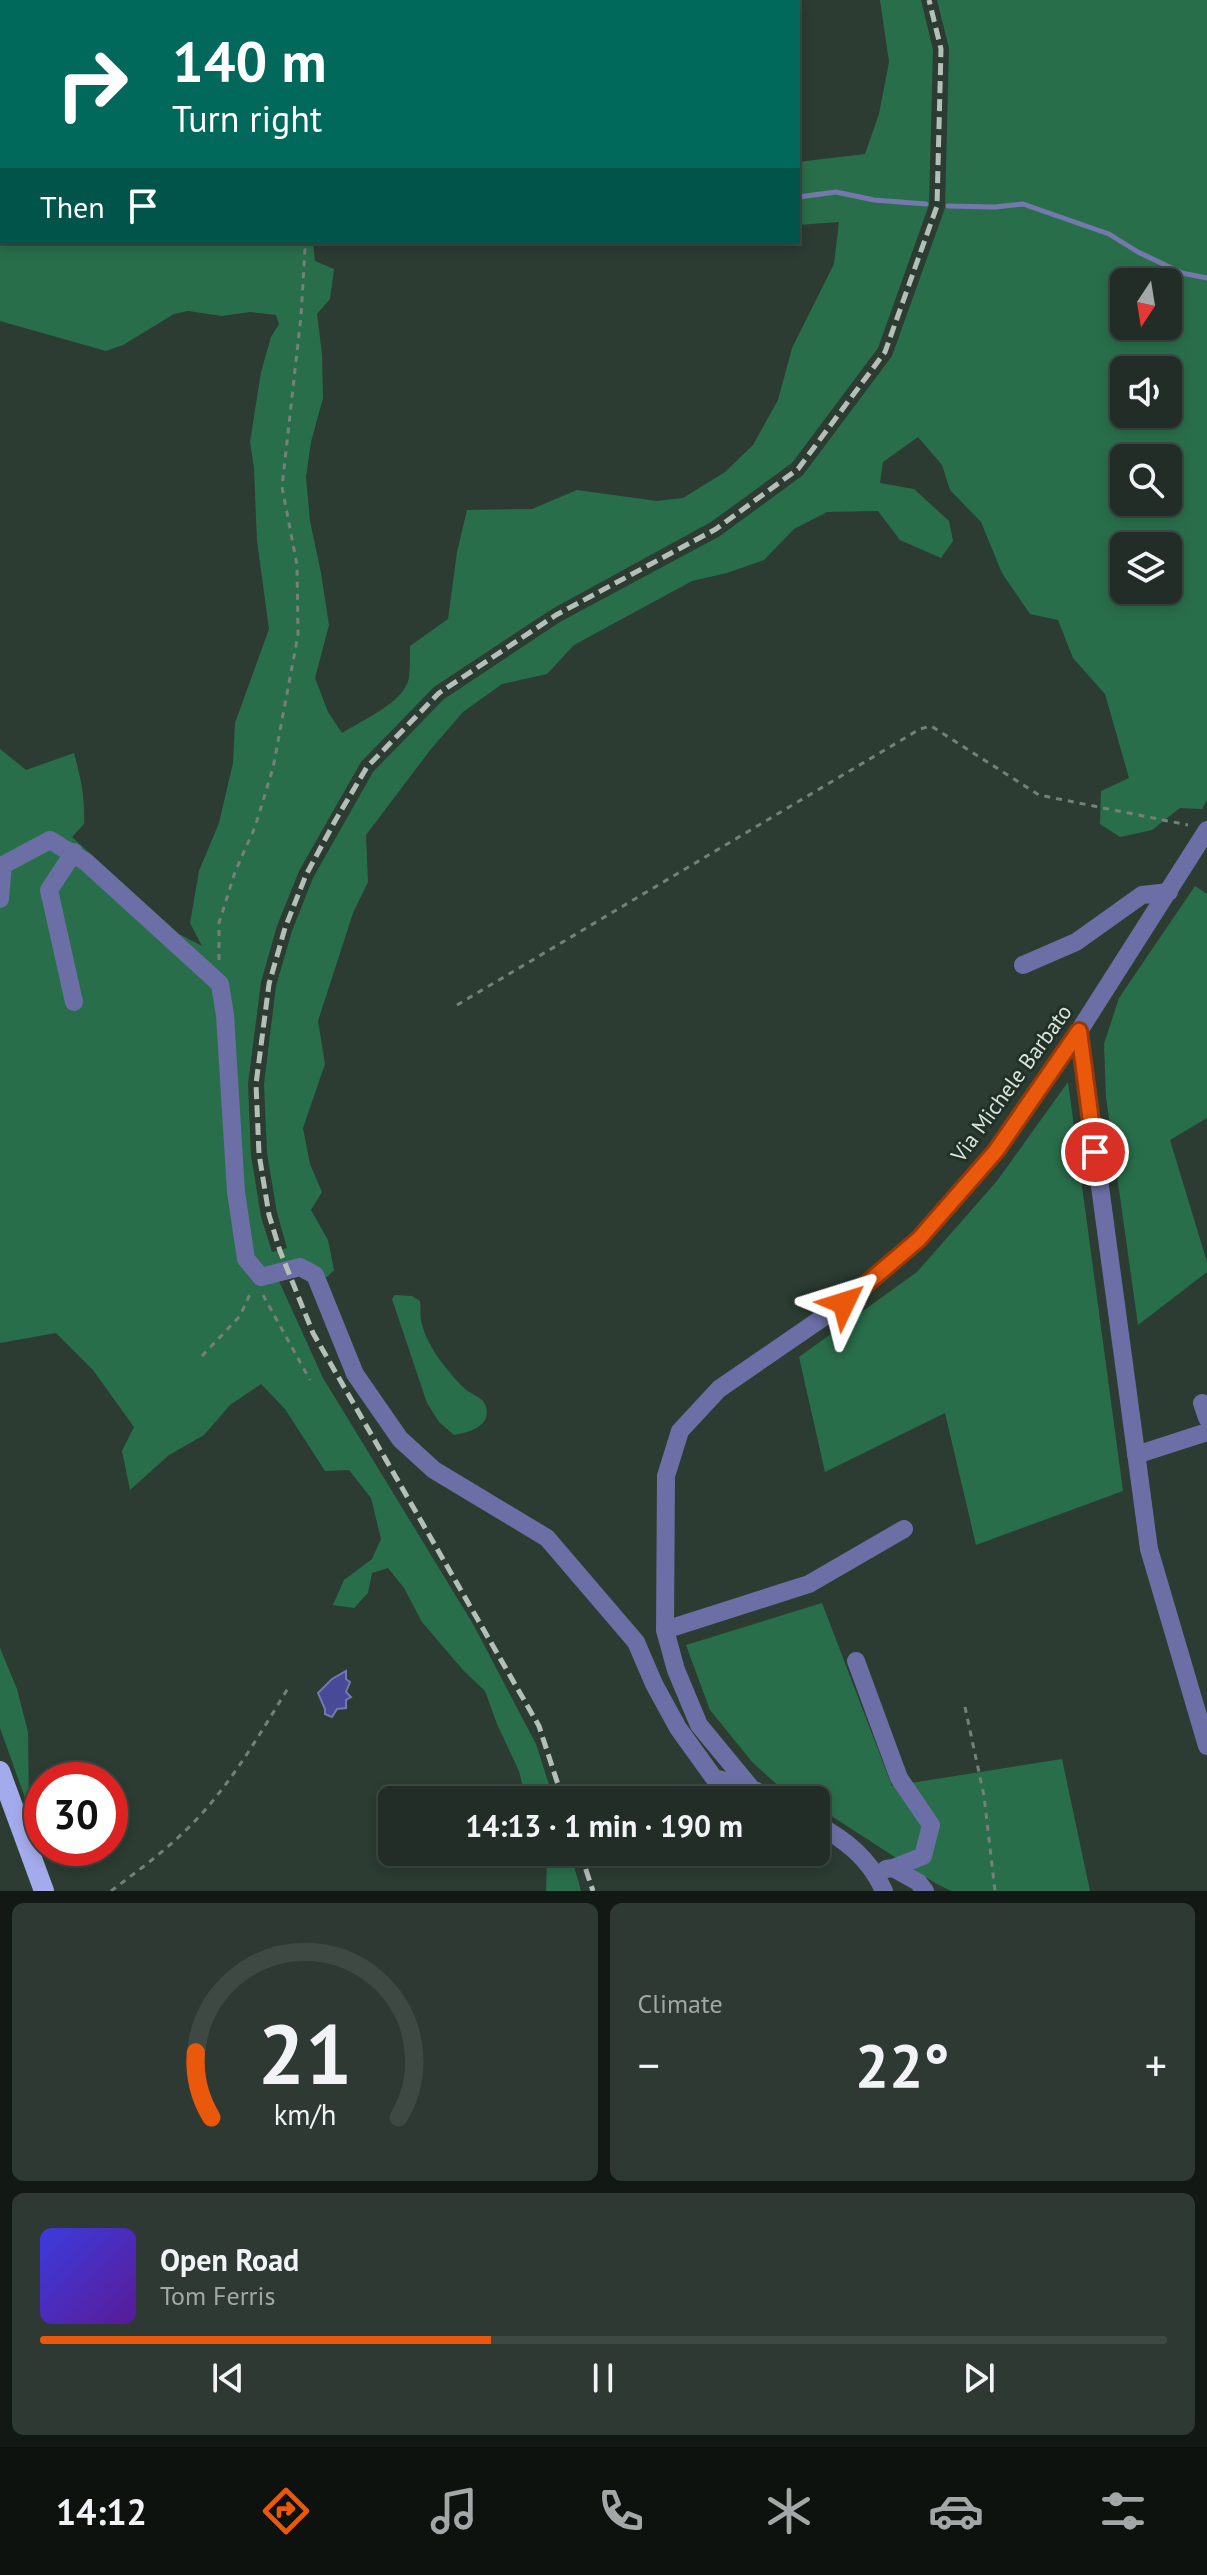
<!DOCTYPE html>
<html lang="en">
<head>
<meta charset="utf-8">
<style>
	body { margin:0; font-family:"PT Sans",sans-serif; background:#2d3932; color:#f1f3f6; height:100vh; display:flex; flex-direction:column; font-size:30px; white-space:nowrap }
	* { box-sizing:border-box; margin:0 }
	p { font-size:26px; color:#a2a8a7 }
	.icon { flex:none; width:44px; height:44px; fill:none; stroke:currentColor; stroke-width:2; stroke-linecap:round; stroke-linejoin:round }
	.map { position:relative; height:1891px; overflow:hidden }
	.drawer { display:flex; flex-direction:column; gap:12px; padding:12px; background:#121915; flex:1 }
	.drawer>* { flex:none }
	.top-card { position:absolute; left:0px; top:0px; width:800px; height:244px; box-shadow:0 4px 12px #0003,0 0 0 2px #3e4943; background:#00695c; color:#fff; overflow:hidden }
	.needle { width:52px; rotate:192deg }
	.buttons { position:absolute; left:1110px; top:268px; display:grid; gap:16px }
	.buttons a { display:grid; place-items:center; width:72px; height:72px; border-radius:12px; background:#212d26; box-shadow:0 4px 12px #0003,0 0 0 2px #3e4943; font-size:40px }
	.speed { position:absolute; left:24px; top:1762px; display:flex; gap:16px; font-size:40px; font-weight:700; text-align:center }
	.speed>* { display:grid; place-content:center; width:104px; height:104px; border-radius:50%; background:#212d26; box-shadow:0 4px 12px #0003,0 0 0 2px #3e4943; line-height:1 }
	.speed .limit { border:12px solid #d22; background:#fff; color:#111 }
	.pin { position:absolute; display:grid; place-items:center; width:68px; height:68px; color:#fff; margin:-34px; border:4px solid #fff; border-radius:50%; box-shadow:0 2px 8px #0007 }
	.me { position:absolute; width:88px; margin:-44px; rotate:49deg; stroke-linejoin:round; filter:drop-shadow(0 0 6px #0008) }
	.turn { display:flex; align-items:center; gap:28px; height:168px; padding:0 40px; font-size:36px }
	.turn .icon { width:104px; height:104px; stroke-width:2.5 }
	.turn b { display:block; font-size:56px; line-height:68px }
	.then { display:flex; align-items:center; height:76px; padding:0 40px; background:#0003; gap:16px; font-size:30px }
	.big { font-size:60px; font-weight:600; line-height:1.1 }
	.drawer .tile { flex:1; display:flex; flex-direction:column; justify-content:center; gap:12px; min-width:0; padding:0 28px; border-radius:12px; background:#2d3932 }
	.drawer .dial { align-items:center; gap:0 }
	.dial svg { height:208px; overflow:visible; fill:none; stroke:#3e4943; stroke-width:7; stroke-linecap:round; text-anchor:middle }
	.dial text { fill:#f1f3f6; stroke:none }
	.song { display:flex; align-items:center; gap:24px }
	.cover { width:96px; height:96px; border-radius:12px; background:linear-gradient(135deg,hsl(240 70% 55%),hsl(270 70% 35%)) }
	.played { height:8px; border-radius:4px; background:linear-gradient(90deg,#ea580c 40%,#3e4943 40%) }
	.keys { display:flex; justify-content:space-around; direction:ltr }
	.heat { display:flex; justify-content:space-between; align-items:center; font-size:44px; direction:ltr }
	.drawer .tiles { flex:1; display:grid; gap:12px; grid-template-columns:1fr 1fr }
	.tile:last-child { grid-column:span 2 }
	.trip { position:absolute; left:378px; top:1786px; width:452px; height:80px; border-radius:12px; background:#212d26; box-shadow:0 4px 12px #0003,0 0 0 2px #3e4943; font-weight:600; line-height:80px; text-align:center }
	.menu { display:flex; height:128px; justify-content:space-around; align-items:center; background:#0d120f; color:#a2a8a7 }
	.menu .icon { width:56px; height:56px }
	.menu .on { color:#ea580c }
	.menu b { font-size:36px; color:#f1f3f6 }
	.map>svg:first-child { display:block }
	.green { fill:#296e4a; fill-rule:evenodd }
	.water { fill:#484a97; stroke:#7478ac; stroke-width:2 }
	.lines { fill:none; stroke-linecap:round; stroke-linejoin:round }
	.stream { stroke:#7478ac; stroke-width:5 }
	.path { stroke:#738178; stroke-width:3; stroke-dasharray:6 6; stroke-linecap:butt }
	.minor { stroke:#6b6fa5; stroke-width:18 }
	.major { stroke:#a4abec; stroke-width:20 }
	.rail { stroke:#b4bfb7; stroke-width:5; stroke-dasharray:12 6; stroke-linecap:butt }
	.route-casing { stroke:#983908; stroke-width:20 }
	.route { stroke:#ea580c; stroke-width:14 }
	.labels { text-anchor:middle; stroke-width:6; stroke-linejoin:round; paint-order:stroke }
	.street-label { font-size:22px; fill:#dae4dd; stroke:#223128 }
</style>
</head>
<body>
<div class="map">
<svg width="1207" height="1891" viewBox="0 0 1207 1891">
	<rect width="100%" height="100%" fill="#2c3c32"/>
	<!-- green -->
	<path class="green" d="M880 0H921L933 50 929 205 878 348 792 463 711 522 552 609 434 687 361 762 299 871 277 926 261 982 248 1084 251 1155 261 1217 272 1252 287 1248 277 1213 267 1153 264 1084 276 986 292 931 313 878 373 772 444 699 560 622 720 536 803 475 892 356 945 208 949 48 937 0H1207V800L1202 809 1180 808 1152 830 1120 837 1100 824 1101 791 1129 778 1105 694 1073 658 1058 620 1030 614 1002 573 981 522 950 490 942 465 918 437 883 462 880 483 914 489 949 521 953 541 941 558 900 540 878 511 827 512 794 529 764 560 727 573 692 581 574 645 547 674 502 684 463 712 431 749 366 835 368 882 353 913 318 1021 325 1064 303 1128 310 1164 322 1192 311 1210 328 1240 334 1270 327 1277 273 1268 323 1378 473 1624 536 1744 554 1800H526L519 1771 497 1724 485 1691 463 1670 422 1622 404 1588 388 1568 372 1573 368 1593 354 1608 333 1605 344 1580 372 1559 381 1539 371 1498 349 1470 325 1471 285 1409 261 1384 230 1405 204 1435 169 1455 130 1490 122 1451 134 1427 93 1370 56 1333 0 1343V749L26 770 74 753C81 779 85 797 84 824L72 837 179 934 202 946 190 923 199 871 219 823 233 763 235 723 269 629 257 541 254 468 250 442 261 372 271 337 279 324 276 315 250 312 222 316 188 311 174 314 123 345 106 351 0 321V196H2V242H313L315 261 334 269 330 299 317 314 322 354 323 398 311 442 306 477 310 521 321 573 329 625 315 678 328 712 342 733C362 720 404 703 409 678 410 667 410 656 410 646L448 619 457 552 467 510 532 509 577 490 657 501 683 498 725 472 753 445 778 400 792 348 834 264 839 222 798 225V162L865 154 879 114 889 62ZM1124 282H1168V326H1124ZM1124 370H1168V414H1124ZM1124 458H1168V502H1124ZM1124 546H1168V590H1124Z
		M1195 886 1207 894V1118L1170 1140 1207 1262V1272L1138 1325 1106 1097 1104 1044 1119 998Z
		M1068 1082 1123 1491 976 1545 945 1413 825 1472 799 1357 917 1272 997 1181Z
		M395 1295 412 1296 420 1301C421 1307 420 1314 421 1320 425 1344 447 1371 464 1388 471 1395 484 1397 486 1407 491 1427 468 1433 454 1435L439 1422 427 1403 392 1299Z
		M822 1603 892 1786 1062 1759 1090 1891H951L935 1883 816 1806V1800H804L781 1788 753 1763 710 1710 686 1645Z
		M0 1648 17 1689 28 1732 29 1809 0 1728Z
		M543 1852H570L581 1891H546L547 1864Z"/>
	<!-- water -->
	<path class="water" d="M346 1671V1679L350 1682 346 1692 351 1697 346 1700V1708L337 1709 332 1717 325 1714V1709L318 1693 332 1679Z"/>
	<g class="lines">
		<!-- stream -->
		<path class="stream" d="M798 197 836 192 874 200 926 204
			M948 206 995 207 1023 204 1109 234 1138 252 1182 273 1207 278
			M0 223H2"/>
		<!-- path -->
		<path class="path" d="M178 0V2
			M219 960V923L235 872 255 827 273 768 298 635 297 565 282 487 301 316 305 249 302 242
			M457 1005 920 729 931 726 1039 795 1188 825
			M263 1295 310 1380
			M202 1356 240 1316 251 1292
			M965 1707 984 1796 995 1891
			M111 1891C139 1870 168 1849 193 1823 232 1783 261 1732 290 1685"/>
		<!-- minor -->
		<path class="minor" d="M74 852 49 890 74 1002
			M0 899 3 865 50 840 86 862 220 984 225 1015 236 1192 246 1259 261 1277 300 1267 315 1275 355 1374 400 1439 434 1470 547 1538 636 1642 654 1684 678 1728 714 1778 751 1788
			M1023 965 1076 942 1142 895 1169 892
			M1079 1031 1149 1549 1207 1746
			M1202 1403 1207 1418
			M1136 1455 1207 1432
			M665 1630 809 1584 904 1529
			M856 1661 899 1778 931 1825 923 1856 893 1868
			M772 1800 751 1788 699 1725 676 1670 665 1630 666 1476 680 1431 719 1389 844 1303 919 1239 996 1151 1079 1031 1207 830
			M816 1824C846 1840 870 1859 884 1891
			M886 1869 893 1868 918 1882 925 1891"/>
		<!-- major -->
		<path class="major" d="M0 1771 44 1891"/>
		<!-- rail -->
		<path class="rail" d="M563 1800 539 1726 313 1333 280 1251 269 1215 259 1154 256 1084 269 984 285 928 306 875 335 821 367 767 439 693 556 615 716 529 798 469 885 352 937 206 941 49 929 0
			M580 1852 593 1891"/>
	</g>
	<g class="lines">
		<!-- route casing -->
		<g class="route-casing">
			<path id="route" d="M844 1303 919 1239 996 1151 1079 1031 1095 1152"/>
		</g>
		<!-- route -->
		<use href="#route" class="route"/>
	</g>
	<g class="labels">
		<!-- street labels -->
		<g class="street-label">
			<text transform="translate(1011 1083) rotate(-54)" y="8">Via Michele Barbato</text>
		</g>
	</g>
</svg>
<div class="buttons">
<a><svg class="needle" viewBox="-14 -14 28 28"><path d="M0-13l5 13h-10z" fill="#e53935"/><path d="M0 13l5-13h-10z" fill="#a2a8a7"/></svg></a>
<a><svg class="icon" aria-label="sound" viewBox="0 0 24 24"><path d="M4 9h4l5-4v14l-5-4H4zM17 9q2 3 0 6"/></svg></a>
<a><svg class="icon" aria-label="search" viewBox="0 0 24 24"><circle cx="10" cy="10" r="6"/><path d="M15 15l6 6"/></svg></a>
<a><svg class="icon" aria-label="layers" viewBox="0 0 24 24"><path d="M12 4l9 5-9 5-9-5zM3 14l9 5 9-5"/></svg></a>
</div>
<div class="speed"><div class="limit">30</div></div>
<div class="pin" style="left:1095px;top:1152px;background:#d93025"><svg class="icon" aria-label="arrive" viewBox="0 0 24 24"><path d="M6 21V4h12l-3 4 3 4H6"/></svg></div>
<svg class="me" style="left:844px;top:1303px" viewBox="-20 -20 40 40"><path d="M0-17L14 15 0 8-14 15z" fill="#ea580c" stroke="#fff" stroke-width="4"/></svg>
<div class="trip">14:13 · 1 min · 190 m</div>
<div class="top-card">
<div class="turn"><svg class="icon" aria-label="right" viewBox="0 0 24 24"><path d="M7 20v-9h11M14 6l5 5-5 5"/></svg><div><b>140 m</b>Turn right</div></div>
<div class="then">Then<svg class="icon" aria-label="arrive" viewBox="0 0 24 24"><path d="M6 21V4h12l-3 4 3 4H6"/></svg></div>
</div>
</div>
<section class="drawer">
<div class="tiles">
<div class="tile dial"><svg viewBox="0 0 100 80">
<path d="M14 69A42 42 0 1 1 86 69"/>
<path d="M14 69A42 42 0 0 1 8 44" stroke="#ea580c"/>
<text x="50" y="56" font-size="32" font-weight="700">21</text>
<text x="50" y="72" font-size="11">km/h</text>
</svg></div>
<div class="tile"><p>Climate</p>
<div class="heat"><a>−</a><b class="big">22°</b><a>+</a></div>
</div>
<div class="tile">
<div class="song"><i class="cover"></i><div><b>Open Road</b><p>Tom Ferris</p></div></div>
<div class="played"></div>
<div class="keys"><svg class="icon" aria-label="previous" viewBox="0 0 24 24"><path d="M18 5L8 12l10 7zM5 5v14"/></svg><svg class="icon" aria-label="pause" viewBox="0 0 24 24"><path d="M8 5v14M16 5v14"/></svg><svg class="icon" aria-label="next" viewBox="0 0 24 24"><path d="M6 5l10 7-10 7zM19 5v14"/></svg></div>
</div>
</div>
</section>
<nav class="menu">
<b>14:12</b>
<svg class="icon on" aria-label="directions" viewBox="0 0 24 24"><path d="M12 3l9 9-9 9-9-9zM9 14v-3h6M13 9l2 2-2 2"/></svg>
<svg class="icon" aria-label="music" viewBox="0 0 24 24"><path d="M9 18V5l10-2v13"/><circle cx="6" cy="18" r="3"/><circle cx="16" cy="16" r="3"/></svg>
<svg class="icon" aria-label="phone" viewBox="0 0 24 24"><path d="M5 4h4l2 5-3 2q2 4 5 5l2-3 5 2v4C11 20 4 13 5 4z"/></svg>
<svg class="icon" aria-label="climate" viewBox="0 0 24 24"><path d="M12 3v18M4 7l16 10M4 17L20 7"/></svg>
<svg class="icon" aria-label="car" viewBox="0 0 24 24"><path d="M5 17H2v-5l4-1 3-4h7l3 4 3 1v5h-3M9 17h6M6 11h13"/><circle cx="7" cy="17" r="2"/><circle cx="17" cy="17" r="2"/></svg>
<svg class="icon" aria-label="filters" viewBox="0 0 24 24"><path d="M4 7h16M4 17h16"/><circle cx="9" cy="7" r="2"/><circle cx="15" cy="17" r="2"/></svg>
</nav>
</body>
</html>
